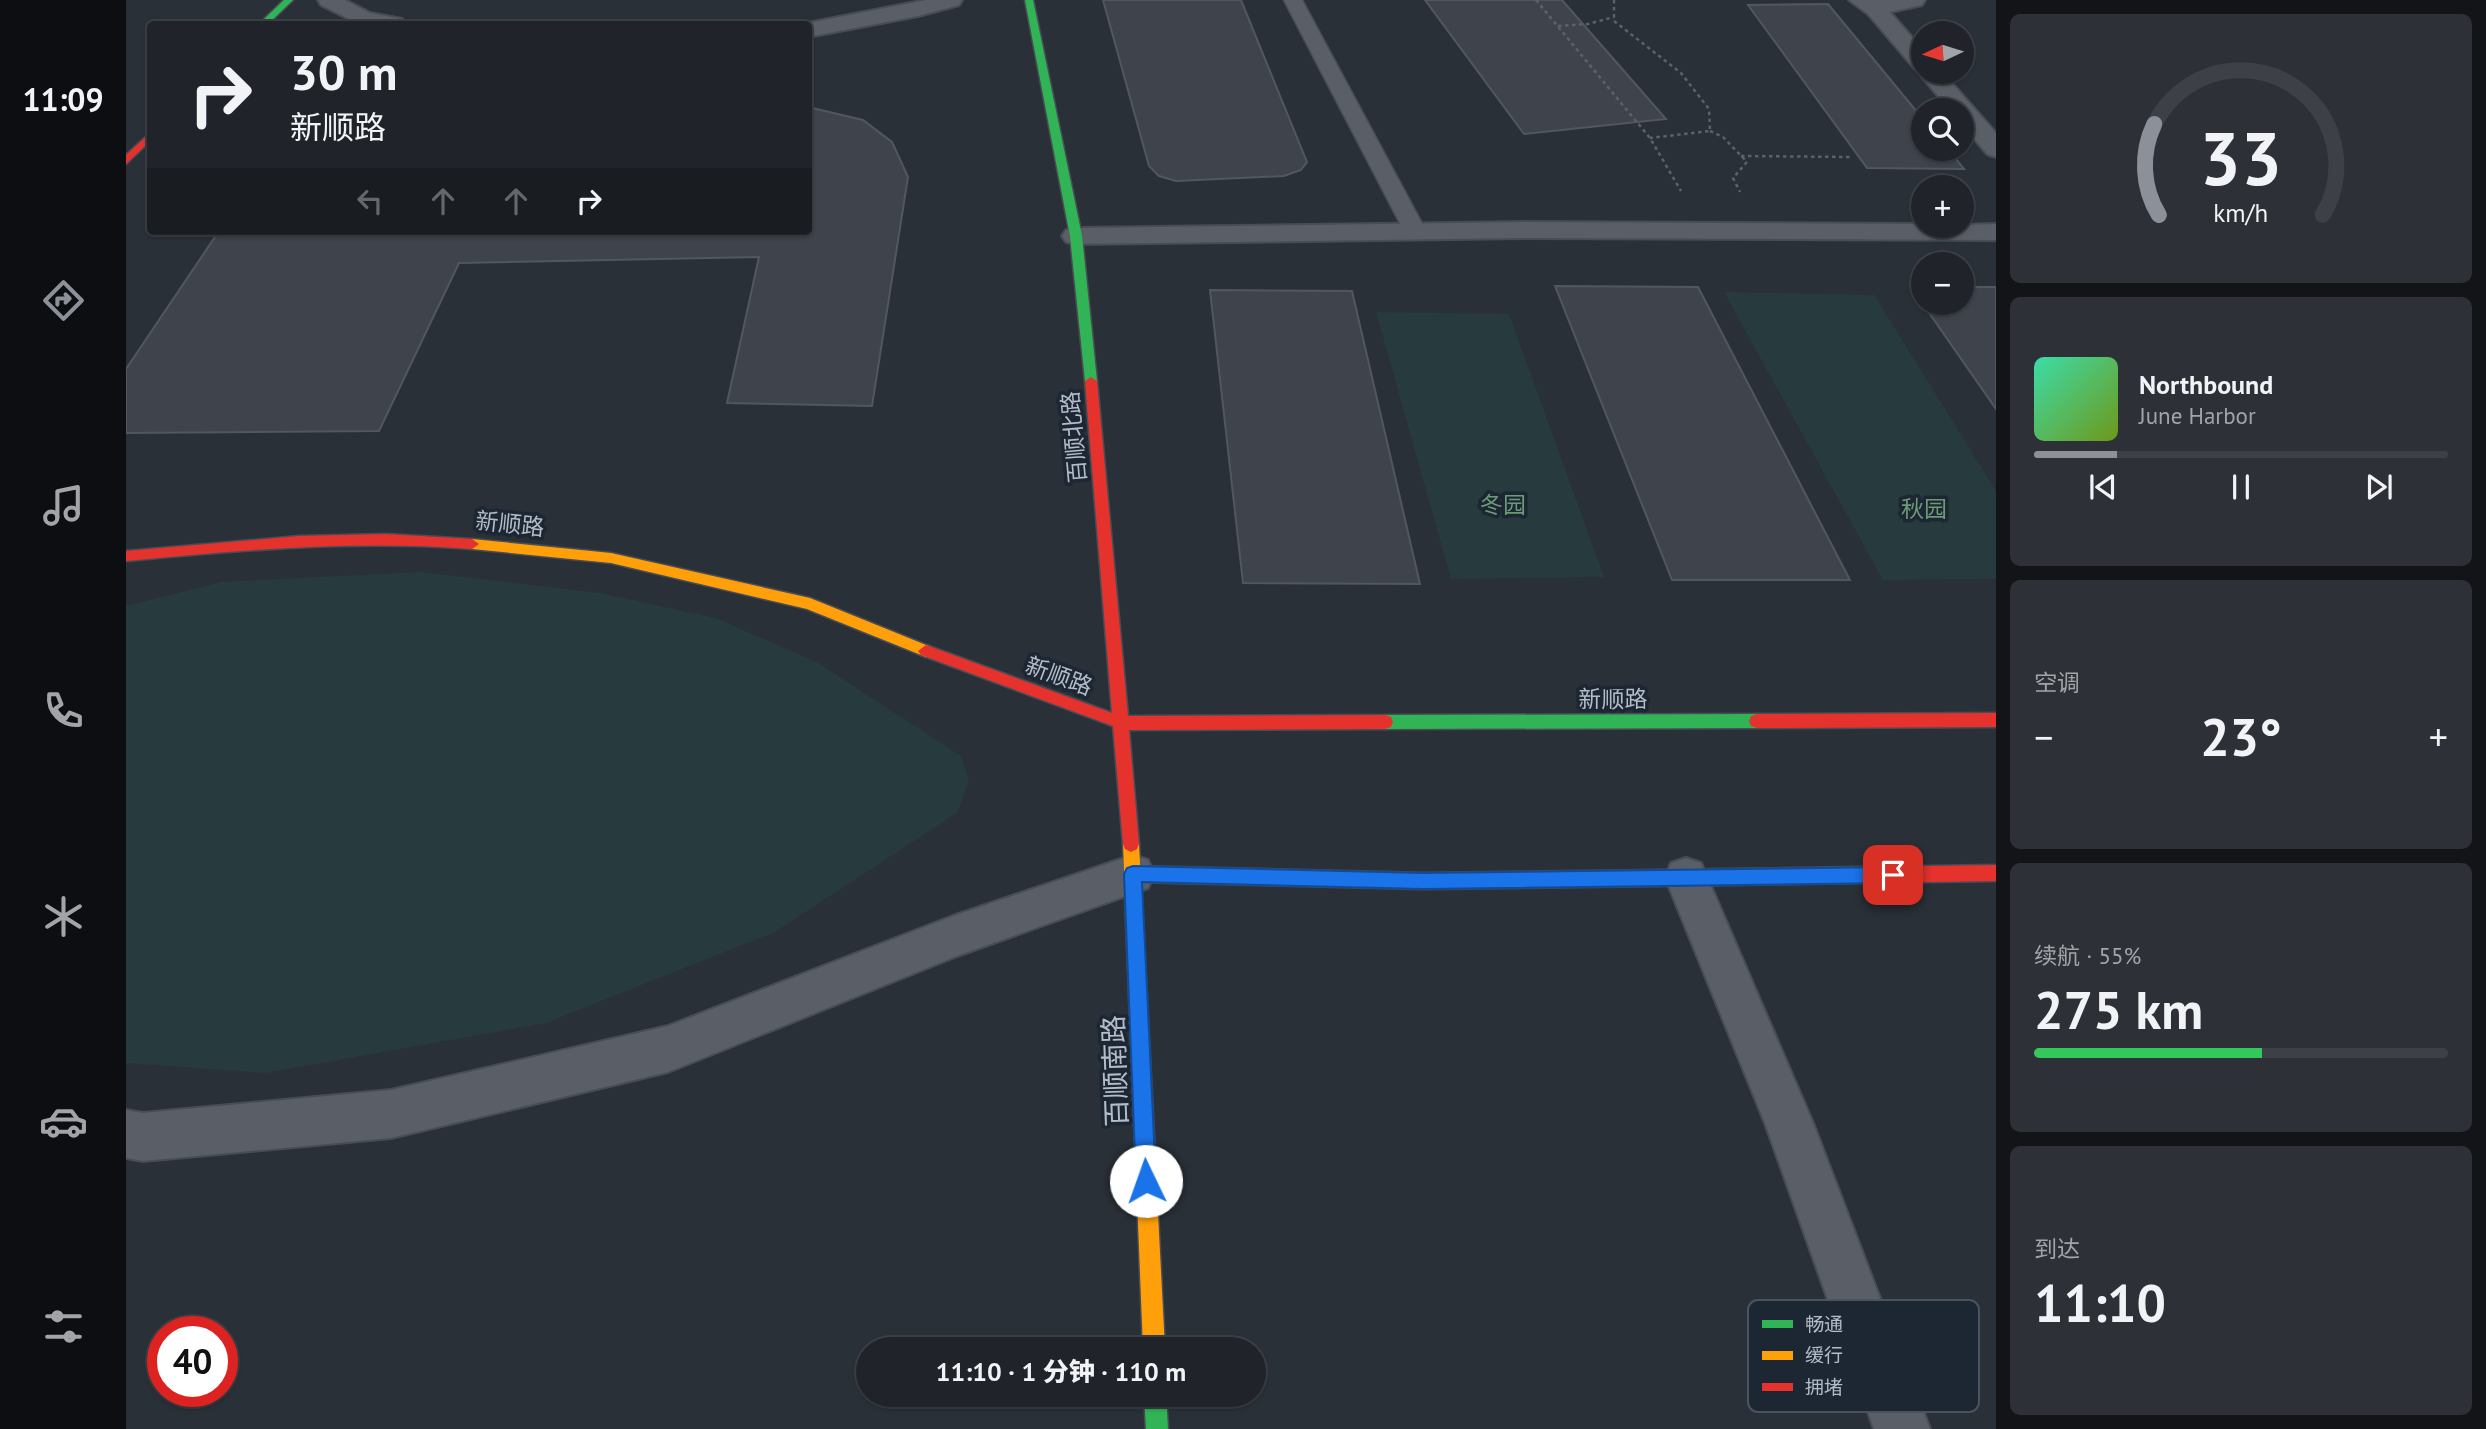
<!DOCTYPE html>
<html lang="zh">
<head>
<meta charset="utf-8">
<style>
	body { margin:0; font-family:"PT Sans","Noto Sans SC",sans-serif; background:#2d3036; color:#f1f3f6; height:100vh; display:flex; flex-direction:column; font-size:26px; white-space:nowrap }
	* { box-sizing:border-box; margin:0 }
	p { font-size:23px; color:#a2a4a8 }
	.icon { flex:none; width:38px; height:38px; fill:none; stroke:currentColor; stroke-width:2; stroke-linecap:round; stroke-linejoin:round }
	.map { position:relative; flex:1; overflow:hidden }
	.side { display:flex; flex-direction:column; gap:14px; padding:14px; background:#121417; width:490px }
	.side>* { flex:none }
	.top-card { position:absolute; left:21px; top:21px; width:665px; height:214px; border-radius:7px; box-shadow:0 2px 5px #0004,0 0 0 2px #3d4147; background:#20242a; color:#f1f3f6; overflow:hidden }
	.needle { width:46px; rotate:266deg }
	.buttons { position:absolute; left:1785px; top:21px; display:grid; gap:14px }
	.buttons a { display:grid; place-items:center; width:63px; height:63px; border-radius:50%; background:#20242a; box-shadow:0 2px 5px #0004,0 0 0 2px #3d4147; font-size:35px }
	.speed { position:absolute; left:21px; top:1316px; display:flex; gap:14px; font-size:35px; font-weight:700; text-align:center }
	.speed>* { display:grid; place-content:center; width:91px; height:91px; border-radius:50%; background:#20242a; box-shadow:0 2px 5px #0004,0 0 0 2px #3d4147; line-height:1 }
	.speed .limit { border:10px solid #d22; background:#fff; color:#111 }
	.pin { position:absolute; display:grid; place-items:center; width:60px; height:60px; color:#fff; margin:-30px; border-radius:14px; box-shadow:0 4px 10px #0006 }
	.me { position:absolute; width:77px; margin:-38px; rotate:357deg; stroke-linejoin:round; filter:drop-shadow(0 0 5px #0008) }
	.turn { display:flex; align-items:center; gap:24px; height:147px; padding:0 28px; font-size:32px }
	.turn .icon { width:91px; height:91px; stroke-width:2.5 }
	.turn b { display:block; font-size:49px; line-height:60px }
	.lanes { display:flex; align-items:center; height:66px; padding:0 28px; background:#0003; justify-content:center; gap:35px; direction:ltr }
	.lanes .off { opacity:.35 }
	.big { font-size:52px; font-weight:800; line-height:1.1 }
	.side .tile { flex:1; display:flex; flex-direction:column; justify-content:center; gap:10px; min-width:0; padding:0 24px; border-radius:10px; background:#2d3036 }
	.side .dial { align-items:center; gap:0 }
	.dial svg { height:182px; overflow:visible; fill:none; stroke:#3d4147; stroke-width:7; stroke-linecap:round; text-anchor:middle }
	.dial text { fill:#f1f3f6; stroke:none }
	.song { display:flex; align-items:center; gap:21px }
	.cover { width:84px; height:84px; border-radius:10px; background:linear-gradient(135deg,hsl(160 70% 55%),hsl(80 70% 35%)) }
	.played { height:7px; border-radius:4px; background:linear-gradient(90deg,#8c9099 20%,#3d4147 20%) }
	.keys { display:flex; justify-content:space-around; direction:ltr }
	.heat { display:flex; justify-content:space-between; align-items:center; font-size:38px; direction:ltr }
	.charge { height:10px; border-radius:5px; background:linear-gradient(90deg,#34c759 55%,#3d4147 0) }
	.trip { position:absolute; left:730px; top:1337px; width:410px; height:70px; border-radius:35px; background:#20242a; box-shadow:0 2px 5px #0004,0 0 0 2px #3d4147; font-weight:800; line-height:70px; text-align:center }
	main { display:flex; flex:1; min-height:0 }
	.menu { display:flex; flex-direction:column; width:126px; justify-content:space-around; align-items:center; background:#0d0e11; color:#a2a4a8 }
	.menu .icon { width:49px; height:49px }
	.menu .active { color:#8c9099 }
	.menu b { font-size:32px; color:#f1f3f6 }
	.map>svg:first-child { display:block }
	.green { fill:#273a3e }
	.building { fill:#3f444c; stroke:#52575f; stroke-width:2 }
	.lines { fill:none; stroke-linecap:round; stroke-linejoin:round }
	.lane-casing { stroke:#484c55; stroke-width:3 }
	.street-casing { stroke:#484c55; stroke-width:4 }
	.fast-casing { stroke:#484c55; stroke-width:3 }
	.slow-casing { stroke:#484c55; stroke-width:3 }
	.jam-casing { stroke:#484c55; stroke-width:3 }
	.path { stroke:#5c6268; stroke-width:2.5; stroke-dasharray:3.5 3.5; stroke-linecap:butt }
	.lane { fill:#5a5e66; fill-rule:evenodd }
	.street { fill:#5a5e66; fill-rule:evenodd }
	.fast { fill:#30b455; fill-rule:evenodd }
	.slow { fill:#ff9f0a; fill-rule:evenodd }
	.jam { fill:#e5322d; fill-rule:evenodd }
	.route { fill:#1a73e8; stroke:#114b97; stroke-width:2 }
	.labels { text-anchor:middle; stroke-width:7; stroke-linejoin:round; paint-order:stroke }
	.street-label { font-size:23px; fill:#b4bcc9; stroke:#1d2633 }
	.park-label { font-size:23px; fill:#6b9a76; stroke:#1d2633 }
	.near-street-label { font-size:28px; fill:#b4bcc9; stroke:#1d2633 }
	.key { fill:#1d2633; stroke:#4a5360; stroke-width:2 }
	.key-label { font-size:19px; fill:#b4bcc9 }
</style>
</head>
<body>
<main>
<nav class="menu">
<b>11:09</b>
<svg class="icon active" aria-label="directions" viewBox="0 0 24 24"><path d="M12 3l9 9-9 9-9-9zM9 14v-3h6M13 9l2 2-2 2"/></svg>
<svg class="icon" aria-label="music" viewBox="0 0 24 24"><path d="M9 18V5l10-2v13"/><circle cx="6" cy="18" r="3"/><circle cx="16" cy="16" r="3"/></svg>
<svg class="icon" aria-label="phone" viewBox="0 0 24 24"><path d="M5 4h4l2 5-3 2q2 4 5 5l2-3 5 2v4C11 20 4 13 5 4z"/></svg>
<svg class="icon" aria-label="climate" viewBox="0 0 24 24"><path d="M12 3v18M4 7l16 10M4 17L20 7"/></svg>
<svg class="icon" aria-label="car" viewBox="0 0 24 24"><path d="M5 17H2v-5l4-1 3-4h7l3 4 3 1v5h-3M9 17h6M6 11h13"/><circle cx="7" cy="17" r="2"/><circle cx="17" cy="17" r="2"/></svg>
<svg class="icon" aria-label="filters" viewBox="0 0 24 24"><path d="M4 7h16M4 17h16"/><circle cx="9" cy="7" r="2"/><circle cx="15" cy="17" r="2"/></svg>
</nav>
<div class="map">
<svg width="1870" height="1429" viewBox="0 0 1870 1429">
	<rect width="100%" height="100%" fill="#2a3038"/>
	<!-- green -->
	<path class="green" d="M1598 292 1748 295 1870 491V579L1757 580Z
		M1250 312 1383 314 1478 577 1325 579Z
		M295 572 474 593 590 618 692 663 835 756 843 780 832 812 649 932 420 1023 139 1073 0 1063V606L95 582Z"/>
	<!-- building -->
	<path class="building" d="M977 0H1115L1181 162 1175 170 1158 176 1050 181 1033 176 1023 166Z
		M1299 0H1436L1540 119 1398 134Z
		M1702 4 1797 119V149H1822L1838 169 1741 168 1622 5Z
		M682 107 737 120 766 142 782 177 746 406 601 403 633 257 333 263 253 431 0 433V369L93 231H682Z
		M1429 286 1572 287 1724 580H1546Z
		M1785 287H1797V303H1836V287H1870V409Z
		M1084 290 1226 291 1294 584 1117 583Z"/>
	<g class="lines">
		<!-- lane casing -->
		<g class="lane-casing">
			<path id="lane" d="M1158 0H1176L1300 231 1297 236H1281L1278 231Z"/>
		</g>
		<!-- street casing -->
		<g class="street-casing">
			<path id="street" d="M192 0H219L244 13 276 19 279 24H233L195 5Z
				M800 0H836L833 5 792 16 682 37V24H677Z
				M1723 0H1799L1796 5 1764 12 1797 50V72H1816L1870 133V157L1861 154 1836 124V110H1824L1796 77 1794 70 1789 69 1742 14Z
				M1399 222 1797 224V226L1870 224V240L1399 238 950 244 940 242 936 236 940 230 950 228Z
				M1007 855 1022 860 1028 874 1022 888 831 956 542 1072 265 1138 17 1161 0 1158V1110L17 1113 265 1090 542 1026 827 916Z
				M1560 858 1575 863 1687 1123 1804 1429H1748L1639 1123 1539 877 1545 863Z"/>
		</g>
		<!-- fast casing -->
		<g class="fast-casing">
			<path id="fast" d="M158 0H167L142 24H133Z
				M899 0H907L956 236 971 381 965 385 959 381 944 236Z
				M1631 714 1637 716 1639 721 1637 726 1631 728 1259 729 1253 727 1251 722 1253 717 1259 715Z
				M1007 866 1297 873 1533 870 1539 872 1542 878 1539 884 1533 886 1297 889 1007 882 1001 880 998 874 1001 868Z
				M1018 1395H1040L1042 1429H1020Z"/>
		</g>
		<!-- slow casing -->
		<g class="slow-casing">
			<path id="slow" d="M346 539 485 553 684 598 805 647 808 651 800 657 795 655 681 609 485 563 346 549 339 544Z
				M1005 836 1011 839 1013 844 1039 1349H1017L997 844 999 839Z"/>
		</g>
		<!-- jam casing -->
		<g class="jam-casing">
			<path id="jam" d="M24 133V141L0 164V155Z
				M965 377 971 381 1002 716 1259 715 1265 717 1267 722 1265 727 1259 729 1003 730 1013 844 1011 849 1005 852 999 849 997 844 987 726 795 655 792 651 800 645 986 713 959 381Z
				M260 534 346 539 353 544 346 549C230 540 116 550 0 561V551L173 536Z
				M1870 713V727L1631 728 1625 726 1623 721 1625 716 1631 714Z
				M1870 865V881L1533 886 1527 884 1524 878 1527 872 1533 870Z"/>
		</g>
		<!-- path -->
		<path class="path" d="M1410 0 1524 138 1555 191
			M1488 0V21L1555 73 1583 109 1584 131 1524 138
			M1432 26 1462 24 1488 17
			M1584 131 1597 137 1621 162 1607 178 1614 192
			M1615 156 1726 157"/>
		<!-- lane -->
		<use href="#lane" class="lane"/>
		<!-- street -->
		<use href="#street" class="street"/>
		<!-- fast -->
		<use href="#fast" class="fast"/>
		<!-- slow -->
		<use href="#slow" class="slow"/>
		<!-- jam -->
		<use href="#jam" class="jam"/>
	</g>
	<!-- route -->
	<path class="route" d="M1007 866 1297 873 1767 867 1773 869 1775 875 1773 880 1767 883 1297 889 1016 882 1030 1181 1027 1189 1020 1192 1013 1189 1010 1181 998 874 1001 868Z"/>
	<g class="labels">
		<!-- street labels -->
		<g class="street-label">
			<text transform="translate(948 437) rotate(-95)" y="8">百顺北路</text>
			<text transform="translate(384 524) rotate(6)" y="8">新顺路</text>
			<text transform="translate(933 676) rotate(20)" y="8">新顺路</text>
			<text x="1487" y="707">新顺路</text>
		</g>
		<!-- park labels -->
		<g class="park-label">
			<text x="1377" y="513">冬园</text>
			<text x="1798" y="517">秋园</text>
		</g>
		<!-- near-street labels -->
		<g class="near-street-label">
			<text transform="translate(989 1071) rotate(-92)" y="10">百顺南路</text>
		</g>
	</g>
	<!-- legend -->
	<rect x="1622" y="1300" width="231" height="112" rx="10" class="key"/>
	<rect x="1636" y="1320" width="31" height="8" fill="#30b455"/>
	<rect x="1636" y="1351" width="31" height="9" fill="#ff9f0a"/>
	<rect x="1636" y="1383" width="31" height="8" fill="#e5322d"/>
	<g class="key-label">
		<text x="1679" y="1331">畅通</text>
		<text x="1679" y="1362">缓行</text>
		<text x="1679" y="1394">拥堵</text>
	</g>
</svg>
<div class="buttons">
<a><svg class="needle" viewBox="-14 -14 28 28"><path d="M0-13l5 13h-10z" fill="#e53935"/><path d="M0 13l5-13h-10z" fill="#a2a4a8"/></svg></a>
<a><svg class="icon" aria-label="search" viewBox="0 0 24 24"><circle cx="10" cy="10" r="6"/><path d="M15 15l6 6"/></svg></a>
<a>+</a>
<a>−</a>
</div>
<div class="speed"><div class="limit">40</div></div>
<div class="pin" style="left:1767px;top:875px;background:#d93025"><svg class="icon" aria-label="arrive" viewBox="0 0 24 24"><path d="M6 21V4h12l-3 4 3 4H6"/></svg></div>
<svg class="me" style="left:1020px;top:1181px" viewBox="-20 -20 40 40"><circle r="19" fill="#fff"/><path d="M0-13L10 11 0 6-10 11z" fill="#1a73e8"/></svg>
<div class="trip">11:10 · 1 分钟 · 110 m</div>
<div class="top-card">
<div class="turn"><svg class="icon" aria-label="right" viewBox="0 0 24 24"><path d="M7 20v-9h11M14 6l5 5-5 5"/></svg><div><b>30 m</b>新顺路</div></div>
<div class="lanes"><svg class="icon off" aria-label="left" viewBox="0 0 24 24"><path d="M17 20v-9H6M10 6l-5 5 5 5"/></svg><svg class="icon off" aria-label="ahead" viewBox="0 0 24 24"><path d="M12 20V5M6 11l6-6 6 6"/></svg><svg class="icon off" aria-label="ahead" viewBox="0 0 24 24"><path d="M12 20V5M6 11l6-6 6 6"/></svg><svg class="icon" aria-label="right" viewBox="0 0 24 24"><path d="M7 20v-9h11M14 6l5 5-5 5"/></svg></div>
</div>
</div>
<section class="side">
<div class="tile dial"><svg viewBox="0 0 100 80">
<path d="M14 69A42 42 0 1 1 86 69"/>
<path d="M14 69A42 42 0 0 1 12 29" stroke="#8c9099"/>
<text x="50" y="56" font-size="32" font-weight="700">33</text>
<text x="50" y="72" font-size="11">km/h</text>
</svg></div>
<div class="tile">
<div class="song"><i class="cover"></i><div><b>Northbound</b><p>June Harbor</p></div></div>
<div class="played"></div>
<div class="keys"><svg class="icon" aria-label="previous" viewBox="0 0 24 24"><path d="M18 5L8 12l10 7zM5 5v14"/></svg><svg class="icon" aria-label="pause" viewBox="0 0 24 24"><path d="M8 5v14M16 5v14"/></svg><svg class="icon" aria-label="next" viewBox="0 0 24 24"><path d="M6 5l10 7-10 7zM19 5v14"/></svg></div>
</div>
<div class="tile"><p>空调</p>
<div class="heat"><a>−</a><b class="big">23°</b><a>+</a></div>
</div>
<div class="tile"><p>续航 · 55%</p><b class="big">275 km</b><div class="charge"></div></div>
<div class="tile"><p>到达</p><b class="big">11:10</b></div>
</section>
</main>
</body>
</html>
